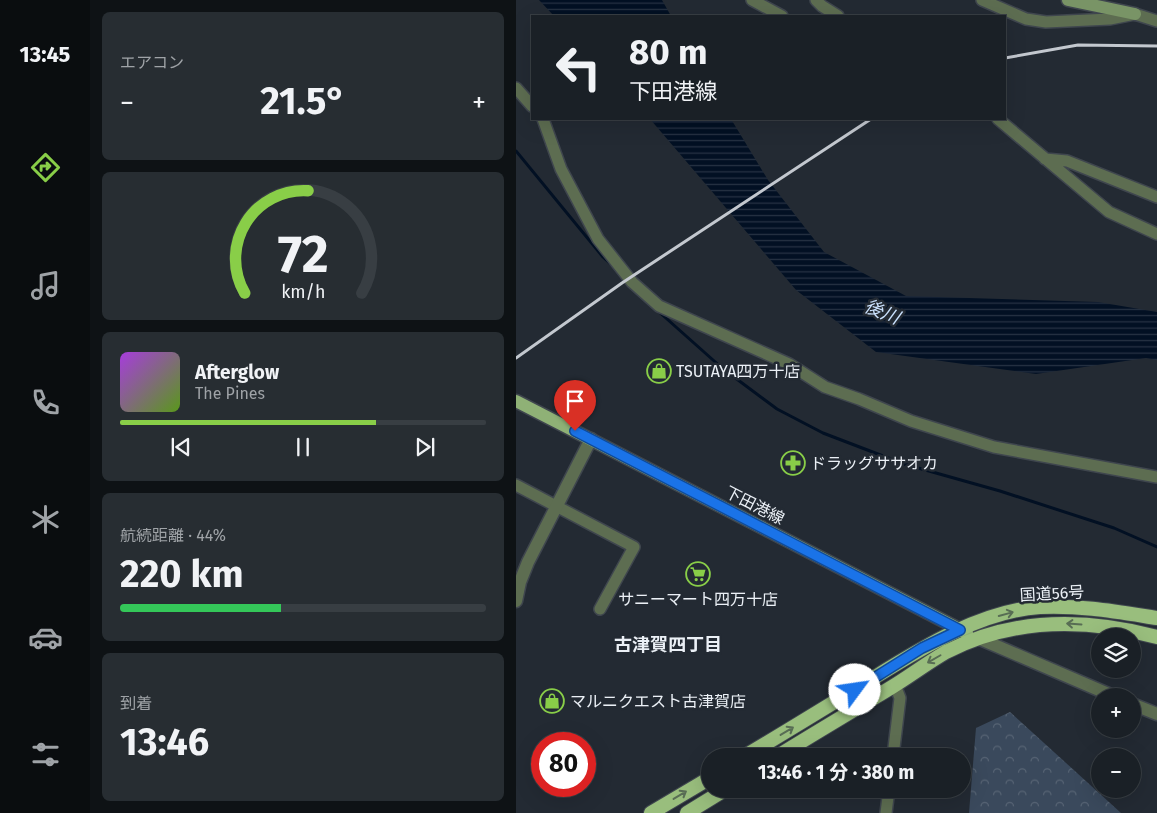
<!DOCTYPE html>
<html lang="ja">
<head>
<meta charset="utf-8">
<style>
	body { margin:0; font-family:"Fira Sans","Noto Sans JP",sans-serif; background:#272d32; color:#f1f3f6; height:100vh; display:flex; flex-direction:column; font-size:19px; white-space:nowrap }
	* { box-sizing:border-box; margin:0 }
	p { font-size:16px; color:#9fa3a7 }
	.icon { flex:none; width:28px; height:28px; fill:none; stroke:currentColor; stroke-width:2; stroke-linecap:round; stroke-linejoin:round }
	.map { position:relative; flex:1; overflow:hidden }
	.side { display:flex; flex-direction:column; gap:12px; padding:12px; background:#0e1215; width:426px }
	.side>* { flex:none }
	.banner { position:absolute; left:15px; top:15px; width:475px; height:105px; border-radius:0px; box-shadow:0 5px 20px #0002,0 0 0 1px #383e43; background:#1a2026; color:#f1f3f6; overflow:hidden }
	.controls { position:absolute; left:575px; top:628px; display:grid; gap:10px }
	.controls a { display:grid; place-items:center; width:50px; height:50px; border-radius:50%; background:#1a2026; box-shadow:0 5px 20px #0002,0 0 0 1px #383e43; font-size:25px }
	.speed { position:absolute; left:15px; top:732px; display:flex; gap:10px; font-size:25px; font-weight:700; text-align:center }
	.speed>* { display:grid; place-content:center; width:65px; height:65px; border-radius:50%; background:#1a2026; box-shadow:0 5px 20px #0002,0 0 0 1px #383e43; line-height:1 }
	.speed .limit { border:8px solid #d22; background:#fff; color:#111 }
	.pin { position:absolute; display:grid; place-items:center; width:42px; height:42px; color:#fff; margin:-51px -21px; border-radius:50% 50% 50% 0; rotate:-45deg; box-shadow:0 0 5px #0007 }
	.pin .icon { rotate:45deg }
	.me { position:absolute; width:55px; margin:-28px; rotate:59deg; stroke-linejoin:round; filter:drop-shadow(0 0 4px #0008) }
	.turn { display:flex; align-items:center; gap:18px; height:105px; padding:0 15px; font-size:22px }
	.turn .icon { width:65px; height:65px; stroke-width:2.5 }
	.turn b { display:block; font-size:35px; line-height:42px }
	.big { font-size:38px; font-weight:700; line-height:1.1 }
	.side .widget { flex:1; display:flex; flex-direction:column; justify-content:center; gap:8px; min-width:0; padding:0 18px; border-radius:8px; background:#272d32 }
	.side .dial { align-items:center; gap:0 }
	.dial svg { height:130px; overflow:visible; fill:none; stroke:#383e43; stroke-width:7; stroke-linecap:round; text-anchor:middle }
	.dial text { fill:#f1f3f6; stroke:none }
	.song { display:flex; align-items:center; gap:15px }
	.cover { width:60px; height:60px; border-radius:8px; background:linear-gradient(135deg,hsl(280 70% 55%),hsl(90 70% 35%)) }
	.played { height:5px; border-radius:2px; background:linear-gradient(90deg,#89ce48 70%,#383e43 70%) }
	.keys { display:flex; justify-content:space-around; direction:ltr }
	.heat { display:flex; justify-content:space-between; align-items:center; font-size:28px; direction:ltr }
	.charge { height:8px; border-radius:4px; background:linear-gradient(90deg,#34c759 44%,#383e43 0) }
	.trip { position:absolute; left:185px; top:748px; width:270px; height:50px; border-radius:25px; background:#1a2026; box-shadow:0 5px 20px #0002,0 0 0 1px #383e43; font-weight:700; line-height:50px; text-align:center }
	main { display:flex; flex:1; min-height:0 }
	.tabs { display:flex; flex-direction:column; width:90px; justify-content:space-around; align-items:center; background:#0a0d0f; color:#9fa3a7 }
	.tabs .icon { width:35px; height:35px }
	.tabs .current { color:#89ce48 }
	.tabs b { font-size:22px; color:#f1f3f6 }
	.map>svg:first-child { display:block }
	.forest { fill:url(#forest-crowns) }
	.water { fill:url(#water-rules) }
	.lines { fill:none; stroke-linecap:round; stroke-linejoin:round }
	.stream { stroke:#021023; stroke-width:3 }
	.minor-casing { stroke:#3f464e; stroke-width:14 }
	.tertiary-casing { stroke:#3f464e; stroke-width:15 }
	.secondary-casing { stroke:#3f464e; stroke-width:15 }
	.primary-casing { stroke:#3f464e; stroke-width:15 }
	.trunk-casing { stroke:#3f464e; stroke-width:16 }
	.minor { stroke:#5d6d51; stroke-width:11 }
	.tertiary { stroke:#5d6d51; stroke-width:12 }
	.secondary { stroke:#799466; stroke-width:12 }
	.primary { stroke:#8fb176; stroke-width:12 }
	.trunk { stroke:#99be7d; stroke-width:14 }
	.rail { stroke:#c3c8cf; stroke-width:3 }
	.oneway { stroke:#586d54 }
	.route-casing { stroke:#114b97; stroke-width:12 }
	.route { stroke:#1a73e8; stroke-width:9 }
	.labels { text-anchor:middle; stroke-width:5; stroke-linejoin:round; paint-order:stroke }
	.poi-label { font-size:16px; fill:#ebf0f6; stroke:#232a33; text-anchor:start }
	.street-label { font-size:16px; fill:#ebf0f6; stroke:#232a33 }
	.water-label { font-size:18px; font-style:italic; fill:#cce3ff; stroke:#232a33 }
	.neighbourhood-label { font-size:18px; font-weight:bold; fill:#ebf0f6; stroke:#232a33 }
</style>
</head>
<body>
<main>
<nav class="tabs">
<b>13:45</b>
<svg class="icon current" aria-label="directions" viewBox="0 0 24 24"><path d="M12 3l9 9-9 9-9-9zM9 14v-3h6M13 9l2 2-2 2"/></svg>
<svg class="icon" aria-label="music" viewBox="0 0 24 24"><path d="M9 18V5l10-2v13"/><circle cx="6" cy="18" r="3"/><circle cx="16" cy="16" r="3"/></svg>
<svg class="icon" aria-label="phone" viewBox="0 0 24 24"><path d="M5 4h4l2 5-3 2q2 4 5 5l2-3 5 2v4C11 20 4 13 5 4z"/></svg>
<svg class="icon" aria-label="climate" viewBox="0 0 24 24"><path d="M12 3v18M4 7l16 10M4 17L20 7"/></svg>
<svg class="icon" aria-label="car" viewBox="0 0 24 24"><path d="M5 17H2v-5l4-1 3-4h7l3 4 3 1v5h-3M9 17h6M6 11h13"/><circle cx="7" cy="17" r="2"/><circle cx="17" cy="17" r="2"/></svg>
<svg class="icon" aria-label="filters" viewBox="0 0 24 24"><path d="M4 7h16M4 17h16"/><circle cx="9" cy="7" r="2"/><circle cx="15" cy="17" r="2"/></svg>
</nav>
<section class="side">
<div class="widget"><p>エアコン</p>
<div class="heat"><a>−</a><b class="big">21.5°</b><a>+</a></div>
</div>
<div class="widget dial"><svg viewBox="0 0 100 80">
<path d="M14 69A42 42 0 1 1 86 69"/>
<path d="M14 69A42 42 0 0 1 53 6" stroke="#89ce48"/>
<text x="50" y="56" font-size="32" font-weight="700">72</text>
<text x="50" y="72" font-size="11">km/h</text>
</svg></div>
<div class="widget">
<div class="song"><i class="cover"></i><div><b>Afterglow</b><p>The Pines</p></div></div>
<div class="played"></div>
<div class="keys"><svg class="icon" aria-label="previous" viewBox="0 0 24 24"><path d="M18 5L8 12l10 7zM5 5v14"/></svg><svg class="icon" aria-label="pause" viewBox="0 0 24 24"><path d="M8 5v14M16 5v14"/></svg><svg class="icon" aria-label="next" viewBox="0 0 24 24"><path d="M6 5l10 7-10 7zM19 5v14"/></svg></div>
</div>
<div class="widget"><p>航続距離 · 44%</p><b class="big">220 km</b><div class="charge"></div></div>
<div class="widget"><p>到着</p><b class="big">13:46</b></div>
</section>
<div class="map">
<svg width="641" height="813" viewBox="0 0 641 813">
	<defs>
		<pattern id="forest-crowns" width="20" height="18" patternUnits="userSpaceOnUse" patternTransform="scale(1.25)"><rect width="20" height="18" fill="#3a495c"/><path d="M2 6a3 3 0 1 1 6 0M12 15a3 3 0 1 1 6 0" fill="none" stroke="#576474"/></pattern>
		<pattern id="water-rules" width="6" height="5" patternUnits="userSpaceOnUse" patternTransform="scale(1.25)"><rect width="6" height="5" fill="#021023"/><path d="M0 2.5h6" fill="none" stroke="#273344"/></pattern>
	</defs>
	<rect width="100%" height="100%" fill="#232a33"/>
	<!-- forest -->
	<path class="forest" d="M494 712 605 813H453L460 728Z"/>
	<!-- water -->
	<path class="water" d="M23 0H146L155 16H38Z
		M134 119H215L252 180 308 252 390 296 582 302 641 312V360L630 358 520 374 360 352 280 290Z"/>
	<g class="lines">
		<!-- stream -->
		<path class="stream" d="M0 151 87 257 97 266
			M142 311 206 368 261 409 307 433 388 464 484 491 598 528 641 547"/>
		<!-- minor casing -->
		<g class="minor-casing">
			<path id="minor" d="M236 0 266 16
				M300 0 306 6 322 16
				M466 0 510 19 530 22 594 19 619 14 641 21
				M0 88 16 106
				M27 119 45 169 82 239 116 282 143 306 273 364 309 387 343 399 395 421 478 447 641 477
				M482 119 593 212 641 234
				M529 159 551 161 641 197
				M0 485 118 547 84 609
				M377 756 384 698 379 685
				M370 813 373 789"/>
		</g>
		<!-- tertiary casing -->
		<g class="tertiary-casing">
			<path id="tertiary" d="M0 601 4 582 12 562 75 439
				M462 638 597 696
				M616 704 641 714"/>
		</g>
		<!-- secondary casing -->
		<g class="secondary-casing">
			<path id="secondary" d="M552 0 619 14"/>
		</g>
		<!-- primary casing -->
		<g class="primary-casing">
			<path id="primary" d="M0 401 451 633"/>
		</g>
		<!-- trunk casing -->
		<g class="trunk-casing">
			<path id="trunk" d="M229 756C268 733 307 709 346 685 398 653 461 611 524 607 564 605 602 612 641 618
				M262 756C299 733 338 710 376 687 394 676 411 663 430 652 496 618 570 618 641 637
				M135 813 194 778
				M171 813 210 789"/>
		</g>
		<!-- minor -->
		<use href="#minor" class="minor"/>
		<!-- tertiary -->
		<use href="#tertiary" class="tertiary"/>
		<!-- secondary -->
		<use href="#secondary" class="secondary"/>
		<!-- primary -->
		<use href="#primary" class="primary"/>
		<!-- trunk -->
		<use href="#trunk" class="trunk"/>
		<!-- rail -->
		<path class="rail" d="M489 58 562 45 641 46
			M0 358 106 283 355 119"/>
	</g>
	<!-- one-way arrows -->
	<defs><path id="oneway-shaft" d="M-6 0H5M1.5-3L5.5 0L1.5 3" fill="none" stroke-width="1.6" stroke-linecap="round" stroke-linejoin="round" transform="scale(1.25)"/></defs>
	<g class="oneway">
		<use href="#oneway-shaft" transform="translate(490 614) rotate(-15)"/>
		<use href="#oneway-shaft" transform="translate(558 624) rotate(-176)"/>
		<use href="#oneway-shaft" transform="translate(418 659) rotate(150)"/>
		<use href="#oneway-shaft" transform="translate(271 731) rotate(-31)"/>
		<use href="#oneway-shaft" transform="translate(164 795) rotate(-31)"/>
	</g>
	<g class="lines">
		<!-- route casing -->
		<g class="route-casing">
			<path id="route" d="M59 431 444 630 406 648 339 690"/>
		</g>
		<!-- route -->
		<use href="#route" class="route"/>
	</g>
	<!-- icons -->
	<defs>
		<g id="shop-ring" transform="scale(1.25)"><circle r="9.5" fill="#232a33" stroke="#89ce48" stroke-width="1.5"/><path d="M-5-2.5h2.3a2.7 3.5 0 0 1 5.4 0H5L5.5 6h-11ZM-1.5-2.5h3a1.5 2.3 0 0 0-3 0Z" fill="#89ce48"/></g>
		<g id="pharmacy-ring" transform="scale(1.25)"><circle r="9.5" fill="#232a33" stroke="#89ce48" stroke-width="1.5"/><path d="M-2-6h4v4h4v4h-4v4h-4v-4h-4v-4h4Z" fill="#89ce48"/></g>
		<g id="supermarket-ring" transform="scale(1.25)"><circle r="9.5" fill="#232a33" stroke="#89ce48" stroke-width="1.5"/><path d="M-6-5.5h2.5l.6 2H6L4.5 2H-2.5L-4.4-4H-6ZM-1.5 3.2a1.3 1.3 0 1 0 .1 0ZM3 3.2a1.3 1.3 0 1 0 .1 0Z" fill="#89ce48"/></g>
	</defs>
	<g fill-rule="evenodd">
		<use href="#shop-ring" x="143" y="371"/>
		<use href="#pharmacy-ring" x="277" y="463"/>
		<use href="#supermarket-ring" x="182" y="574"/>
		<use href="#shop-ring" x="36" y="701"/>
	</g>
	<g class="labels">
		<!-- poi labels -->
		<g class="poi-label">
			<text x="160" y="377">TSUTAYA四万十店</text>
			<text x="294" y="469">ドラッグササオカ</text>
			<text x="182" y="605" text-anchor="middle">サニーマート四万十店</text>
			<text x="54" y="707">マルニクエスト古津賀店</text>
		</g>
		<!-- street labels -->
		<g class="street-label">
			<text transform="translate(239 505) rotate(27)" y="6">下田港線</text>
			<text transform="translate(536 593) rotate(-3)" y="6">国道56号</text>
		</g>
		<!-- water labels -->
		<g class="water-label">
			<text transform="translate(366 312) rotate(22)" y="6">後川</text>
		</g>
		<!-- neighbourhood labels -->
		<g class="neighbourhood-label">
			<text x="152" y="651">古津賀四丁目</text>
		</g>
	</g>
</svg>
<div class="controls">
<a><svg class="icon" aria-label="layers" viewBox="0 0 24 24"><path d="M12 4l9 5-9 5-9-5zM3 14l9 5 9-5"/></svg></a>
<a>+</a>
<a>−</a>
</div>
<div class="speed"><div class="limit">80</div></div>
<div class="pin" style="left:59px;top:431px;background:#d93025"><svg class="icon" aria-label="arrive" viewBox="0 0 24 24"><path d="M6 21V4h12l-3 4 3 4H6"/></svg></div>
<svg class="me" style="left:339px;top:690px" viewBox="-20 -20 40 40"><circle r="19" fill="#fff"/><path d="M0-13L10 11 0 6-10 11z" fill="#1a73e8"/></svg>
<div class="trip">13:46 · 1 分 · 380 m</div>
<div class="banner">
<div class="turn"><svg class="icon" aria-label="left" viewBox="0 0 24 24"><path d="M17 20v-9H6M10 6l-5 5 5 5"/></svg><div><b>80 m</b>下田港線</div></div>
</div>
</div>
</main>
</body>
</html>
